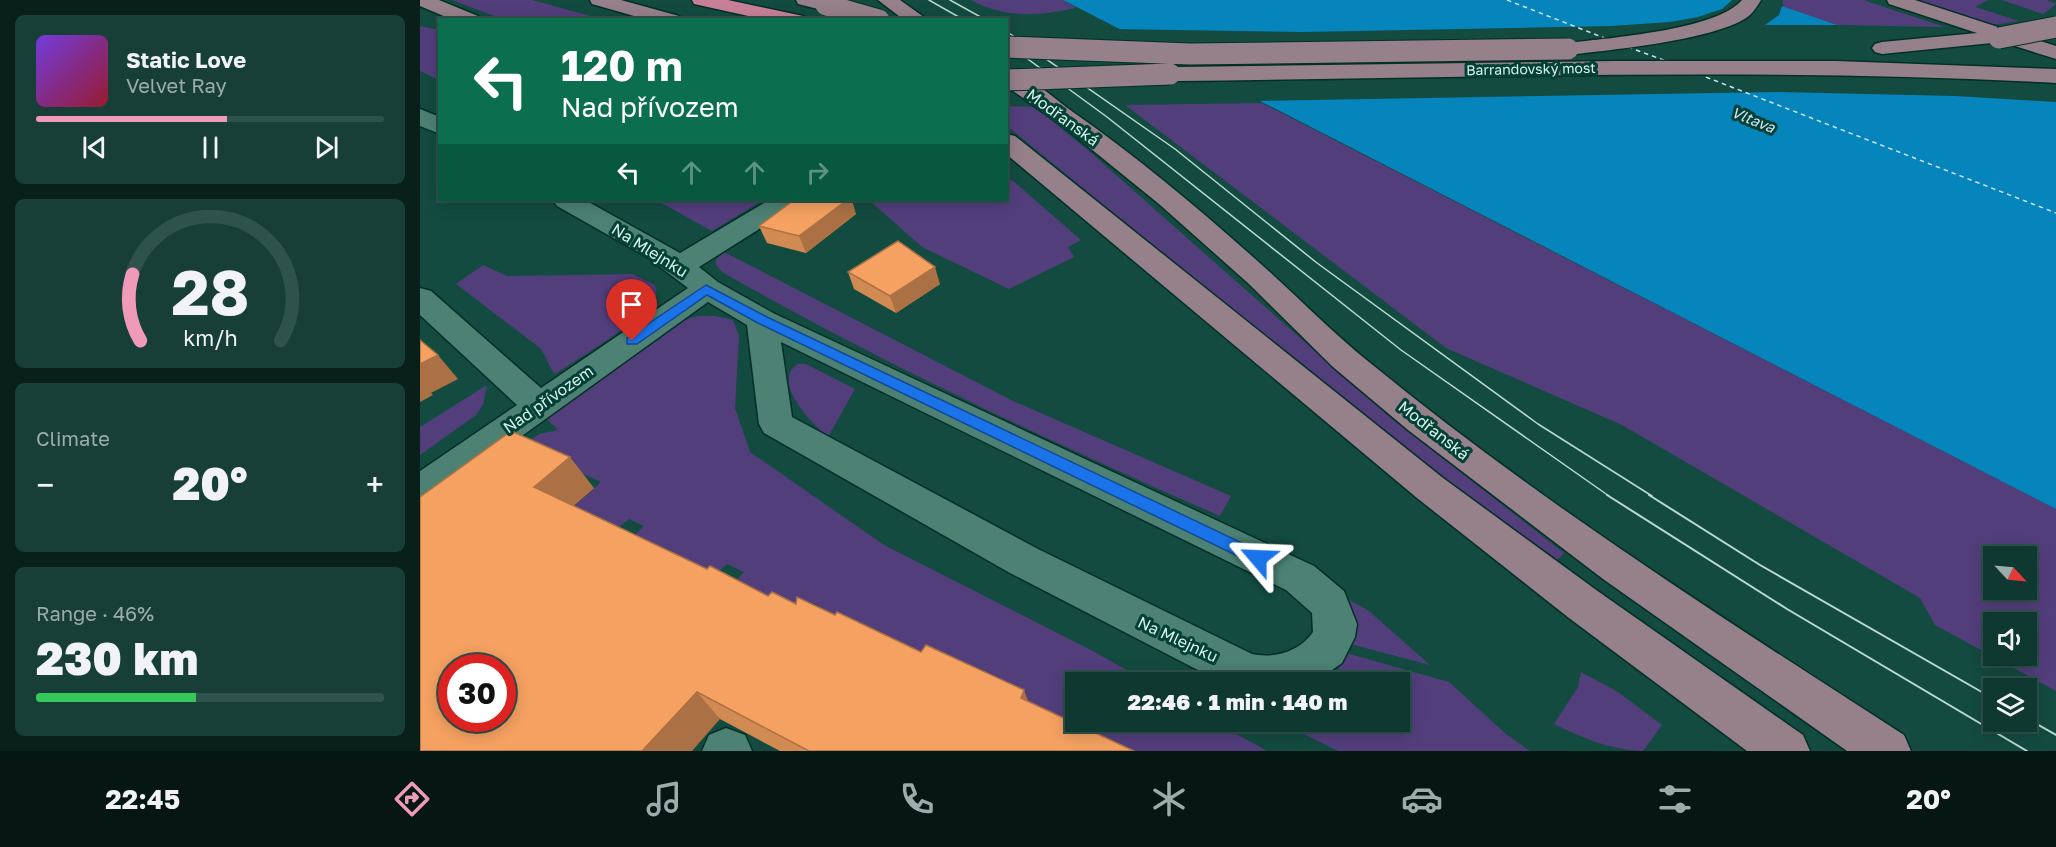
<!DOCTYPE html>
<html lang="en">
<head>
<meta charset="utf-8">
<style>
	body { margin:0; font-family:"Golos Text",sans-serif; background:#173f38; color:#f1f3f6; height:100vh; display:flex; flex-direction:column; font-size:22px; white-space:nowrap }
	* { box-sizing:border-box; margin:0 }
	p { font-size:20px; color:#9bacab }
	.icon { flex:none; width:33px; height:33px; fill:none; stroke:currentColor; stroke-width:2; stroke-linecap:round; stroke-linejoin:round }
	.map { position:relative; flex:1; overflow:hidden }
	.side { display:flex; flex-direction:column; gap:15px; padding:15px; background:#081f1a; width:420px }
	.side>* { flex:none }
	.top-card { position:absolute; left:18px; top:18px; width:570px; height:183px; border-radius:0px; box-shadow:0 3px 15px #0003,0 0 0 2px #2e524c; background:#0b6e4f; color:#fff; overflow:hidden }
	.needle { width:39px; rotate:116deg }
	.buttons { position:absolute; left:1563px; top:546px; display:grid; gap:12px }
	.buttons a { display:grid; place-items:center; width:54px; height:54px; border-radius:0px; background:#0e3830; box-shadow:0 3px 15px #0003,0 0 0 2px #2e524c; font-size:30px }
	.speed { position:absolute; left:18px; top:654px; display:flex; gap:12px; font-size:30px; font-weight:700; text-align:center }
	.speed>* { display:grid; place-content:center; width:78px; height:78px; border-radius:50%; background:#0e3830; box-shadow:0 3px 15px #0003,0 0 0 2px #2e524c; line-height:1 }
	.speed .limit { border:9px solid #d22; background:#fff; color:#111 }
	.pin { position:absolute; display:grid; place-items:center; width:51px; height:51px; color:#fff; margin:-62px -26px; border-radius:50% 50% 50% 0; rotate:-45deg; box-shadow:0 0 6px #0007 }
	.pin .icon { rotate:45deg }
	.me { position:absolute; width:66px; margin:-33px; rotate:296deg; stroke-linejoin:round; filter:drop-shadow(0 0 4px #0008) }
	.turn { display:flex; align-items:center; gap:21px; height:126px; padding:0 24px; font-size:27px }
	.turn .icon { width:78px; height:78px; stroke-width:2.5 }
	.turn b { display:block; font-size:42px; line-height:51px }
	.lanes { display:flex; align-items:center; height:57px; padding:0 24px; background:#0003; justify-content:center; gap:30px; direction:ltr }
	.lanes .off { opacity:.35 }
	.big { font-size:45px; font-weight:800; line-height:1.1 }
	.side .card { flex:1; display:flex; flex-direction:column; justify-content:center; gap:9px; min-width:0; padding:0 21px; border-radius:9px; background:#173f38 }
	.side .dial { align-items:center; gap:0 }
	.dial svg { height:156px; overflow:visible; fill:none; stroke:#2e524c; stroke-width:7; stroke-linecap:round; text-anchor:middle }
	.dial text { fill:#f1f3f6; stroke:none }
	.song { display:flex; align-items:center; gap:18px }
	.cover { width:72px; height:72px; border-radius:9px; background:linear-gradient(135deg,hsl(260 70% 55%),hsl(350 70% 35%)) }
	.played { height:6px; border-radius:3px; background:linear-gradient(90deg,#ef9ab8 55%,#2e524c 55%) }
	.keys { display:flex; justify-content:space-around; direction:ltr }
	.heat { display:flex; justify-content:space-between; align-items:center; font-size:33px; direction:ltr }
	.charge { height:9px; border-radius:4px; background:linear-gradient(90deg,#34c759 46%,#2e524c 0) }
	.trip { position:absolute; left:645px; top:672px; width:345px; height:60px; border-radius:0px; background:#0e3830; box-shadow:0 3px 15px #0003,0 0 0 2px #2e524c; font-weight:800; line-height:60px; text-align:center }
	.tabs { display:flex; height:96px; justify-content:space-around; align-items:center; background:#061613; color:#9bacab }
	.tabs .icon { width:42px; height:42px }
	.tabs .active { color:#ef9ab8 }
	.tabs b { font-size:27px; color:#f1f3f6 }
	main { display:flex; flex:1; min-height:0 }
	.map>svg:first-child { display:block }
	.green { fill:#533e7c; fill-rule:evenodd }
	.water { fill:#0685bd }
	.pier { fill:#134b40 }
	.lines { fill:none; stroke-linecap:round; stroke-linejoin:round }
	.ferry { stroke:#cee4f3; stroke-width:1.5; stroke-dasharray:4.5 4; stroke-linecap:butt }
	.minor-casing { stroke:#032f27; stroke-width:3 }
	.major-casing { stroke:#032f27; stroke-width:3 }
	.highway-casing { stroke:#032f27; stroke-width:3 }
	.minor { fill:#4c8174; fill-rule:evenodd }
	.major { fill:#96808a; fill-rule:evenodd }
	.highway { fill:#c88099; fill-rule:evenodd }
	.tram-far1 { stroke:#bad9d1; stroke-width:1.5 }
	.tram { stroke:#bad9d1; stroke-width:2 }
	.major-bridge-casing { stroke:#032f27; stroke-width:23; stroke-linecap:butt }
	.major-bridge { stroke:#96808a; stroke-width:21 }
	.wall { fill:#d28a53 }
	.shaded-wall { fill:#ab7144 }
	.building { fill:#f4a161; stroke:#ab7144; stroke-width:1.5; fill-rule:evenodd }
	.route { fill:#1a73e8; stroke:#114b97; stroke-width:1.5 }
	.labels { text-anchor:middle; stroke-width:6; stroke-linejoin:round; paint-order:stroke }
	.far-street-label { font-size:14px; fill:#d6f1ea; stroke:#034036 }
	.far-water-label { font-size:15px; font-style:italic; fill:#cee4f3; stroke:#034036 }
	.street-label { font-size:16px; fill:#d6f1ea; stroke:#034036 }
</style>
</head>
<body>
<main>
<section class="side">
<div class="card">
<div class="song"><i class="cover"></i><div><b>Static Love</b><p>Velvet Ray</p></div></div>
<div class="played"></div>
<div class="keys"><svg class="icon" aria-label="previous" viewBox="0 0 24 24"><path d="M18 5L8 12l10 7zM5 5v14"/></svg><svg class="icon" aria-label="pause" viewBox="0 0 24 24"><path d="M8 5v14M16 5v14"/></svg><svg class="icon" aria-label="next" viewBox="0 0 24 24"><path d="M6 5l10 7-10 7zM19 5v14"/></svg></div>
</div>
<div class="card dial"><svg viewBox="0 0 100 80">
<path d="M14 69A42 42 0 1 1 86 69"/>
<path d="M14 69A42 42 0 0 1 10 35" stroke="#ef9ab8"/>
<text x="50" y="56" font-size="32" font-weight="700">28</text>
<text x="50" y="72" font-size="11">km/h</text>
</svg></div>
<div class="card"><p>Climate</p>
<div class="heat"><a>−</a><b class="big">20°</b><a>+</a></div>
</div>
<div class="card"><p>Range · 46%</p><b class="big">230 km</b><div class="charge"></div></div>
</section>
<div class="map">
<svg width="1636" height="751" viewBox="0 0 1636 751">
	<rect width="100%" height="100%" fill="#134b40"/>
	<!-- green -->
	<path class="green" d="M32 0H112L181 19H82Z
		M551 0H643L656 8C619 16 586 19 551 0Z
		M1363 0H1443L1525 27 1417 25 1363 7Z
		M1493 0H1568L1555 7 1599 21 1572 25Z
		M1582 0H1627L1636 4 1623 14Z
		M0 26 19 30V80L0 71Z
		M842 103 1636 509V691L1515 625 1500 598 1202 425 1026 348 705 105ZM1574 556H1606V590H1574ZM1574 622H1606V656H1574Z
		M586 106 615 107 669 151 966 414 1144 553 1136 561 951 423 587 126Z
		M587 178 593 181 661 240 648 247 654 257 589 289 502 247 449 200H586Z
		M236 200H343L292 231Z
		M304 252 593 401 811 496 800 516C631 442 463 364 302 272L296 265V260Z
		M63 265 87 276 213 274 235 285C237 291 237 296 233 302 218 323 159 358 135 374 128 366 127 357 120 348L36 284Z
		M278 316H295L313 320 319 336 315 408 330 452 464 545 671 650 728 682H656V722H795L847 751H666L393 603 374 618 309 588 324 572 307 564 290 579 208 541 224 526 209 519 192 533 151 509 181 482 124 456 0 523 119 434 138 430 128 420 138 407 257 322Z
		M378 364H386L435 389 408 437C392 424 350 381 378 364Z
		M67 385 63 405 56 415 0 455V427Z
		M924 597 949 611 1010 665 930 644Z
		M926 653 1029 682 1086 734 1110 751H918L859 722H980V682H903L919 668Z
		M1161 672 1198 692 1242 725 1223 751C1193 751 1161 737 1134 724L1158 687Z"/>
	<!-- water -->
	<path class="water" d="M643 0H1344L1636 100V509Z"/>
	<!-- pier -->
	<path class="pier" d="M1312 0H1353L1363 3 1359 15 1345 25H1426L1636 97V102L1535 96 1357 92 833 101 691 29 882 32 1191 26 1250 22 1278 17 1302 9Z"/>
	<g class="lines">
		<!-- ferry -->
		<path class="ferry" d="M1087 0 1187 39
			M1208 47 1246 61
			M1278 74 1636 213"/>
		<!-- minor casing -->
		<g class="minor-casing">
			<path id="minor" d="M0 109 20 117V134L0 126Z
				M133 200H165L260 253 349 200H380L376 206 279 267 298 282 353 313 894 566 924 591 937 624 935 637 922 663 895 682H801L590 573 344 433 339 424 327 325 288 302 13 500 0 505V471L97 405 0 315V288L11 291 121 388 268 288 227 257 137 206ZM361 342 866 590 892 613 893 632C880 651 855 659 832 654L618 549 372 417Z
				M306 728 325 735 332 751H282L289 735Z"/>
		</g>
		<!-- major casing -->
		<g class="major-casing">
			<path id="major" d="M0 0H19L58 16 61 20H33L0 6Z
				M170 0H201L259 16 262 20H228L172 4Z
				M376 0H409L416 5 406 11 378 4Z
				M458 0H480L508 20H484Z
				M1322 0H1341C1338 5 1334 11 1330 15 1300 40 1189 50 1148 55L1141 53 1138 49 1141 45 1148 43C1188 38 1297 30 1322 0Z
				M1467 0H1495L1636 46V59L1582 42 1462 54 1455 52 1452 48 1455 44 1462 42 1557 33 1469 4Z
				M1196 61H1416L1636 69V83C1343 67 1050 78 757 81L749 79 746 74 749 69 757 67Z
				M586 70C610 75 633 98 653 112 723 161 789 217 853 275 885 304 915 335 949 362 1117 500 1301 617 1484 735L1491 751H1427L1183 579 988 430 913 367 829 284 739 204 644 127 586 86Z
				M586 134 595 136 1023 478 1179 592 1383 735 1390 751H1327L1149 618 997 498 586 154Z"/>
		</g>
		<!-- highway casing -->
		<g class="highway-casing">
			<path id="highway" d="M272 0H308L383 16 386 20H346L274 4Z"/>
		</g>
		<!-- minor -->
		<use href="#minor" class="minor"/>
		<!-- major -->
		<use href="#major" class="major"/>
		<!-- highway -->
		<use href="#highway" class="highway"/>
		<!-- tram-far1 -->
		<path class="tram-far1" d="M509 0 544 20
			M530 0 566 20
			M586 31 755 149 897 263 1118 424 1232 496
			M586 43 687 117 981 350 1189 496"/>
		<!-- tram -->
		<path class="tram" d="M1187 495 1367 609 1607 751
			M1229 495 1340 565 1574 699
			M1606 718 1636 735"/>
		<!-- major-bridge casing -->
		<g class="major-bridge-casing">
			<path id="major-bridge" d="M406 5 459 20
				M1579 38 1636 27
				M586 47 770 54 1148 49
				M586 80 750 74"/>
		</g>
		<!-- major-bridge -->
		<use href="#major-bridge" class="major-bridge"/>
	</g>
	<!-- wall -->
	<path class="wall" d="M436 214 386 253 347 243 339 226Z
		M428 272 520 284 476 313 434 289Z
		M174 488 153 506 287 569 348 596 415 615 501 652 714 751H360L300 719 0 497Z"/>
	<!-- shaded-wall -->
	<path class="shaded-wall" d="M427 200H432L436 214 386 253 379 236Z
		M515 267 520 284 476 313 470 296Z
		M18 355 38 379 11 393 13 395 0 402V364Z
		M150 457 174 488 140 518 114 487Z
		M604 690 614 717 601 698Z
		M277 692 300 719 272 751H222Z"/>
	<!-- building -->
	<path class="building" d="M374 200H427L379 236 339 226Z
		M478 241 515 267 470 296 428 272Z
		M0 340 18 355 0 364Z
		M91 431 150 457 114 487 287 569 290 566 348 596 352 592 376 604 377 597 415 615 417 612 501 652 506 645 604 690 601 698 714 751H389L277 692 222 751H0V497ZM32 668H82V718H32Z"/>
	<!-- route -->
	<path class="route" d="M286 285 347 317 843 553 846 558 843 563H832L338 323 287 295 217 344H207V338Z"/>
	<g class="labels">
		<!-- far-street labels -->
		<g class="far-street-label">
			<text transform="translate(1111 69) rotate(-1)" y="5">Barrandovský most</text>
		</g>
		<!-- far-water labels -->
		<g class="far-water-label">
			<text transform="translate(1333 120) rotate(22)" y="5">Vltava</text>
		</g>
		<!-- street labels -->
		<g class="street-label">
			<text transform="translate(643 117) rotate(36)" y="6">Modřanská</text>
			<text transform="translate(230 250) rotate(32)" y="6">Na Mlejnku</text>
			<text transform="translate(128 399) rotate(-35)" y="6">Nad přívozem</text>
			<text transform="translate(1014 430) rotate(38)" y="6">Modřanská</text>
			<text transform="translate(758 639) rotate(25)" y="6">Na Mlejnku</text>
		</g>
	</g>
</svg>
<div class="buttons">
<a><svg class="needle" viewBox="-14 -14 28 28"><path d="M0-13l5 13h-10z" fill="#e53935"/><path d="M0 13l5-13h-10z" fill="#9bacab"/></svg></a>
<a><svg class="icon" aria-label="sound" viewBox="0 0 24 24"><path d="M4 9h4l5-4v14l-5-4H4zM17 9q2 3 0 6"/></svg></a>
<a><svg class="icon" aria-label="layers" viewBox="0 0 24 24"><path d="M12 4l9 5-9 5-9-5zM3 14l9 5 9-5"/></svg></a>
</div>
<div class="speed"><div class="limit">30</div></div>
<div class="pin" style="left:212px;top:341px;background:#d93025"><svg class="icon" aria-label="arrive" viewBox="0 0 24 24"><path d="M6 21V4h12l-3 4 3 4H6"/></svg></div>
<svg class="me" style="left:838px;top:558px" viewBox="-20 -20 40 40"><path d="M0-17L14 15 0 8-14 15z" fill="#1a73e8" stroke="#fff" stroke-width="4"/></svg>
<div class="trip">22:46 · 1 min · 140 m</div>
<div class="top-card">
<div class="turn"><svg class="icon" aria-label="left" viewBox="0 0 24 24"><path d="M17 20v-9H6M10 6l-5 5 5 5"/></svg><div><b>120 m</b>Nad přívozem</div></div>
<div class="lanes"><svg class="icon" aria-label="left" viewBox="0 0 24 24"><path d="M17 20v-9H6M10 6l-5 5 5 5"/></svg><svg class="icon off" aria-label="ahead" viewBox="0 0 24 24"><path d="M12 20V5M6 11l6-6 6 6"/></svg><svg class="icon off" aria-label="ahead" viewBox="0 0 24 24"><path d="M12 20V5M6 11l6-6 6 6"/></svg><svg class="icon off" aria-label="right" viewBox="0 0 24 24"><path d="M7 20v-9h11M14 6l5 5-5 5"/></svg></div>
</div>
</div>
</main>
<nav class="tabs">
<b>22:45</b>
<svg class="icon active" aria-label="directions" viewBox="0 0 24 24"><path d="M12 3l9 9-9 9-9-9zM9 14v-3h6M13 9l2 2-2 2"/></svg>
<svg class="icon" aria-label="music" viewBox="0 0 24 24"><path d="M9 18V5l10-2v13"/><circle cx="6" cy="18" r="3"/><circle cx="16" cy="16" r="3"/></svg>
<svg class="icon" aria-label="phone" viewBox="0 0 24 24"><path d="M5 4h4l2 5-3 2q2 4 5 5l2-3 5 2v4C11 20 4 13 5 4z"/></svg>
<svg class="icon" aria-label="climate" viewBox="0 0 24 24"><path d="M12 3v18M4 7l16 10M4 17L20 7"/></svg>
<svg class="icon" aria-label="car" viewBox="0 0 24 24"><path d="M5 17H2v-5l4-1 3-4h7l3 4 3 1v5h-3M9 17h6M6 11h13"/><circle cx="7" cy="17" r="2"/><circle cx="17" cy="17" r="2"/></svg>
<svg class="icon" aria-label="filters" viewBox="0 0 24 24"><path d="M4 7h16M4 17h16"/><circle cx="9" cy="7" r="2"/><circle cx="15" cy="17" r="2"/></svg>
<b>20°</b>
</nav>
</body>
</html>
